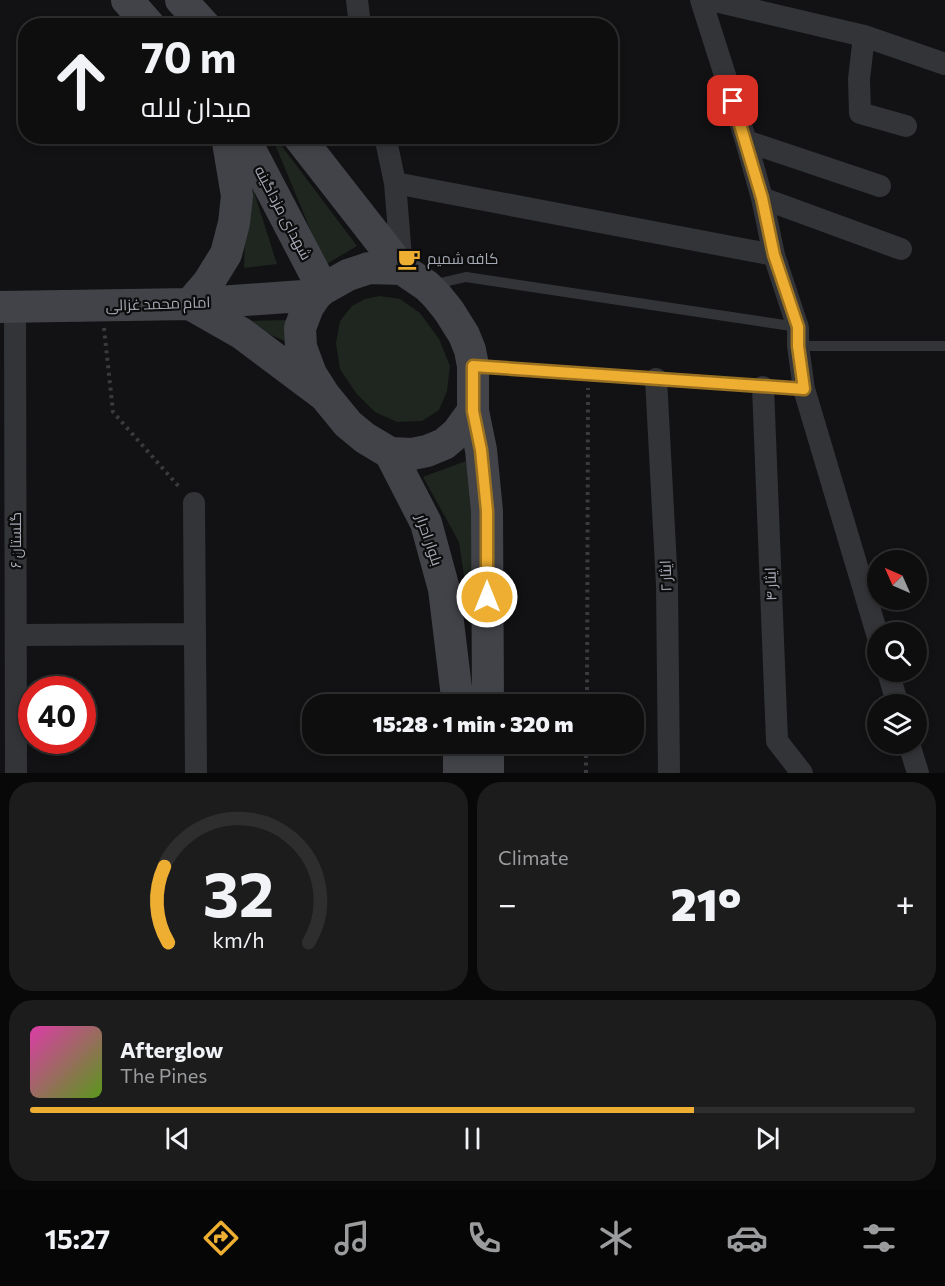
<!DOCTYPE html>
<html lang="en">
<head>
<meta charset="utf-8">
<style>
	body { margin:0; font-family:Commissioner,Cairo,sans-serif; background:#1c1c1d; color:#f1f3f6; height:100vh; display:flex; flex-direction:column; font-size:22px; white-space:nowrap }
	* { box-sizing:border-box; margin:0 }
	p { font-size:20px; color:#9b9c9e }
	.icon { flex:none; width:33px; height:33px; fill:none; stroke:currentColor; stroke-width:2; stroke-linecap:round; stroke-linejoin:round }
	.map { position:relative; height:773px; overflow:hidden }
	.side { display:flex; flex-direction:column; gap:9px; padding:9px; background:#080808; flex:1 }
	.side>* { flex:none }
	.hud { position:absolute; left:18px; top:18px; width:600px; height:126px; border-radius:24px; box-shadow:0 3px 9px #0003,0 0 0 2px #2e2e2f; background:#0e0e0f; color:#f1f3f6; overflow:hidden }
	.needle { width:39px; rotate:315deg }
	.tools { position:absolute; left:867px; top:550px; display:grid; gap:12px }
	.tools a { display:grid; place-items:center; width:60px; height:60px; border-radius:50%; background:#0e0e0f; box-shadow:0 3px 9px #0003,0 0 0 2px #2e2e2f; font-size:30px }
	.speed { position:absolute; left:18px; top:676px; display:flex; gap:12px; font-size:30px; font-weight:700; text-align:center }
	.speed>* { display:grid; place-content:center; width:78px; height:78px; border-radius:50%; background:#0e0e0f; box-shadow:0 3px 9px #0003,0 0 0 2px #2e2e2f; line-height:1 }
	.speed .limit { border:9px solid #d22; background:#fff; color:#111 }
	.pin { position:absolute; display:grid; place-items:center; width:51px; height:51px; color:#fff; margin:-26px; border-radius:12px; box-shadow:0 3px 9px #0006 }
	.me { position:absolute; width:66px; margin:-33px; rotate:0deg; stroke-linejoin:round; filter:drop-shadow(0 0 4px #0008) }
	.turn { display:flex; align-items:center; gap:21px; height:126px; padding:0 24px; font-size:27px }
	.turn .icon { width:78px; height:78px; stroke-width:2.5 }
	.turn b { display:block; font-size:42px; line-height:51px }
	.big { font-size:45px; font-weight:800; line-height:1.1 }
	.side .card { flex:1; display:flex; flex-direction:column; justify-content:center; gap:9px; min-width:0; padding:0 21px; border-radius:24px; background:#1c1c1d }
	.side .dial { align-items:center; gap:0 }
	.dial svg { height:156px; overflow:visible; fill:none; stroke:#2e2e2f; stroke-width:7; stroke-linecap:round; text-anchor:middle }
	.dial text { fill:#f1f3f6; stroke:none }
	.song { display:flex; align-items:center; gap:18px }
	.cover { width:72px; height:72px; border-radius:9px; background:linear-gradient(135deg,hsl(320 70% 55%),hsl(90 70% 35%)) }
	.played { height:6px; border-radius:3px; background:linear-gradient(90deg,#edae31 75%,#2e2e2f 75%) }
	.keys { display:flex; justify-content:space-around; direction:ltr }
	.heat { display:flex; justify-content:space-between; align-items:center; font-size:33px; direction:ltr }
	.side .tiles { flex:1; display:grid; gap:9px; grid-template-columns:1fr 1fr }
	.card:last-child { grid-column:span 2 }
	.trip { position:absolute; left:302px; top:694px; width:342px; height:60px; border-radius:24px; background:#0e0e0f; box-shadow:0 3px 9px #0003,0 0 0 2px #2e2e2f; font-weight:800; line-height:60px; text-align:center }
	.tab-bar { display:flex; height:96px; justify-content:space-around; align-items:center; background:#060606; color:#9b9c9e }
	.tab-bar .icon { width:42px; height:42px }
	.tab-bar .on { color:#edae31 }
	.tab-bar b { font-size:27px; color:#f1f3f6 }
	.map>svg:first-child { display:block }
	.grass { fill:#1e261f }
	.lines { fill:none; stroke-linecap:round; stroke-linejoin:round }
	.path { stroke:#393b3f; stroke-width:4; stroke-dasharray:3 4.5; stroke-linecap:butt }
	.lane { stroke:#333438; stroke-width:10 }
	.street { stroke:#333438; stroke-width:22 }
	.secondary { stroke:#414348; stroke-width:32 }
	.route-casing { stroke:#9a7120; stroke-width:15 }
	.route { stroke:#edae31; stroke-width:10 }
	.labels { text-anchor:middle; stroke-width:4.5; stroke-linejoin:round; paint-order:stroke }
	.street-label { font-size:15px; fill:#a4a9b4; stroke:#0d0d0e }
	.poi-label { font-size:15px; fill:#a4a9b4; stroke:#0d0d0e; text-anchor:start }
</style>
</head>
<body>
<div class="map">
<svg width="945" height="773" viewBox="0 0 945 773">
	<rect width="100%" height="100%" fill="#121214"/>
	<!-- grass -->
	<path class="grass" d="M272 137H275L357 246 325 265Z
		M247 170 277 264 244 268Z
		M380 296 400 299 420 313 439 339 450 366 447 391 439 410 422 421 397 422 375 412 356 393 340 369 336 343 340 321 352 306 365 299Z
		M291 320 287 342 240 321Z
		M466 461 475 509 476 583 470 616 459 542 423 477Z"/>
	<g class="lines">
		<!-- path -->
		<path class="path" d="M104 328 113 412 181 489
			M587 705 588 388
			M586 773V744"/>
		<!-- lane -->
		<path class="lane" d="M431 285 466 277 798 327
			M798 346H945
			M476 366 804 389"/>
		<!-- street -->
		<path class="street" d="M357 0 360 26
			M701 0 746 141 762 198 774 255 798 328V346L804 389 878 637
			M711 0 864 36 945 64
			M864 36 859 79 860 113 906 126
			M385 136 395 183 402 269
			M746 141 880 186
			M395 183 774 255
			M762 198 901 249
			M15 306 16 773
			M656 379 667 585 669 773
			M763 387 777 741 802 773
			M194 503 196 773
			M16 635 195 634
			M888 672 898 705
			M909 744 918 773"/>
		<!-- secondary -->
		<path class="secondary" d="M127 0 150 26
			M181 0 205 26
			M227 136 237 196 234 223 226 254 208 283 190 304 241 333 325 396 348 424 365 438 390 453 412 454 427 451 444 444 457 433 473 411V366L470 350 464 335 449 311 437 296 427 286 402 269 369 268 348 275 323 289 316 295 308 307 300 328 301 347 311 374 325 396
			M243 136 323 289
			M298 136 402 269
			M0 307 190 304 316 295
			M473 411 481 450 487 511 488 705
			M390 453 426 523 444 589 458 705
			M459 744V773
			M488 744V773"/>
	</g>
	<g class="lines">
		<!-- route casing -->
		<g class="route-casing">
			<path id="route" d="M487 597V511L481 450 473 411V366L804 389 798 346V327L774 255 762 198 733 101"/>
		</g>
		<!-- route -->
		<use href="#route" class="route"/>
	</g>
	<!-- icons -->
	<defs>
		<g id="cafe-bare" transform="scale(1.8)"><path d="M-5.5-4.5H6V0H3Q3 3.5 0 3.5H-2.5Q-5.5 3.5-5.5 0ZM3-3.2v2h1.7v-2ZM-6 4.5H4V6H-6Z" fill="#edae31" stroke="#0d0d0e" stroke-width="2.5" paint-order="stroke"/></g>
	</defs>
	<g fill-rule="evenodd">
		<use href="#cafe-bare" x="409" y="259"/>
	</g>
	<g class="labels">
		<!-- street labels -->
		<g class="street-label">
			<text transform="translate(283 213) rotate(62)" y="5">شهدای مزداگینه</text>
			<text transform="translate(158 304) rotate(-2)" y="5">امام محمد غزالی</text>
			<text transform="translate(16 540) rotate(-90)" y="5">گلستان ۶</text>
			<text transform="translate(429 540) rotate(71)" y="5">بلوار احرار</text>
			<text transform="translate(666 576) rotate(-92)" y="5">ایثار ۲</text>
			<text transform="translate(771 584) rotate(-92)" y="5">ایثار ۴</text>
		</g>
		<!-- poi labels -->
		<g class="poi-label">
			<text x="427" y="264">کافه شمیم</text>
		</g>
	</g>
</svg>
<div class="tools">
<a><svg class="needle" viewBox="-14 -14 28 28"><path d="M0-13l5 13h-10z" fill="#e53935"/><path d="M0 13l5-13h-10z" fill="#9b9c9e"/></svg></a>
<a><svg class="icon" aria-label="search" viewBox="0 0 24 24"><circle cx="10" cy="10" r="6"/><path d="M15 15l6 6"/></svg></a>
<a><svg class="icon" aria-label="layers" viewBox="0 0 24 24"><path d="M12 4l9 5-9 5-9-5zM3 14l9 5 9-5"/></svg></a>
</div>
<div class="speed"><div class="limit">40</div></div>
<div class="pin" style="left:733px;top:101px;background:#d93025"><svg class="icon" aria-label="arrive" viewBox="0 0 24 24"><path d="M6 21V4h12l-3 4 3 4H6"/></svg></div>
<svg class="me" style="left:487px;top:597px" viewBox="-20 -20 40 40"><circle r="17" fill="#edae31" stroke="#fff" stroke-width="3"/><path d="M0-11L8 9 0 5-8 9z" fill="#fff"/></svg>
<div class="trip">15:28 · 1 min · 320 m</div>
<div class="hud">
<div class="turn"><svg class="icon" aria-label="ahead" viewBox="0 0 24 24"><path d="M12 20V5M6 11l6-6 6 6"/></svg><div><b>70 m</b>میدان لاله</div></div>
</div>
</div>
<section class="side">
<div class="tiles">
<div class="card dial"><svg viewBox="0 0 100 80">
<path d="M14 69A42 42 0 1 1 86 69"/>
<path d="M14 69A42 42 0 0 1 12 30" stroke="#edae31"/>
<text x="50" y="56" font-size="32" font-weight="700">32</text>
<text x="50" y="72" font-size="11">km/h</text>
</svg></div>
<div class="card"><p>Climate</p>
<div class="heat"><a>−</a><b class="big">21°</b><a>+</a></div>
</div>
<div class="card">
<div class="song"><i class="cover"></i><div><b>Afterglow</b><p>The Pines</p></div></div>
<div class="played"></div>
<div class="keys"><svg class="icon" aria-label="previous" viewBox="0 0 24 24"><path d="M18 5L8 12l10 7zM5 5v14"/></svg><svg class="icon" aria-label="pause" viewBox="0 0 24 24"><path d="M8 5v14M16 5v14"/></svg><svg class="icon" aria-label="next" viewBox="0 0 24 24"><path d="M6 5l10 7-10 7zM19 5v14"/></svg></div>
</div>
</div>
</section>
<nav class="tab-bar">
<b>15:27</b>
<svg class="icon on" aria-label="directions" viewBox="0 0 24 24"><path d="M12 3l9 9-9 9-9-9zM9 14v-3h6M13 9l2 2-2 2"/></svg>
<svg class="icon" aria-label="music" viewBox="0 0 24 24"><path d="M9 18V5l10-2v13"/><circle cx="6" cy="18" r="3"/><circle cx="16" cy="16" r="3"/></svg>
<svg class="icon" aria-label="phone" viewBox="0 0 24 24"><path d="M5 4h4l2 5-3 2q2 4 5 5l2-3 5 2v4C11 20 4 13 5 4z"/></svg>
<svg class="icon" aria-label="climate" viewBox="0 0 24 24"><path d="M12 3v18M4 7l16 10M4 17L20 7"/></svg>
<svg class="icon" aria-label="car" viewBox="0 0 24 24"><path d="M5 17H2v-5l4-1 3-4h7l3 4 3 1v5h-3M9 17h6M6 11h13"/><circle cx="7" cy="17" r="2"/><circle cx="17" cy="17" r="2"/></svg>
<svg class="icon" aria-label="filters" viewBox="0 0 24 24"><path d="M4 7h16M4 17h16"/><circle cx="9" cy="7" r="2"/><circle cx="15" cy="17" r="2"/></svg>
</nav>
</body>
</html>
